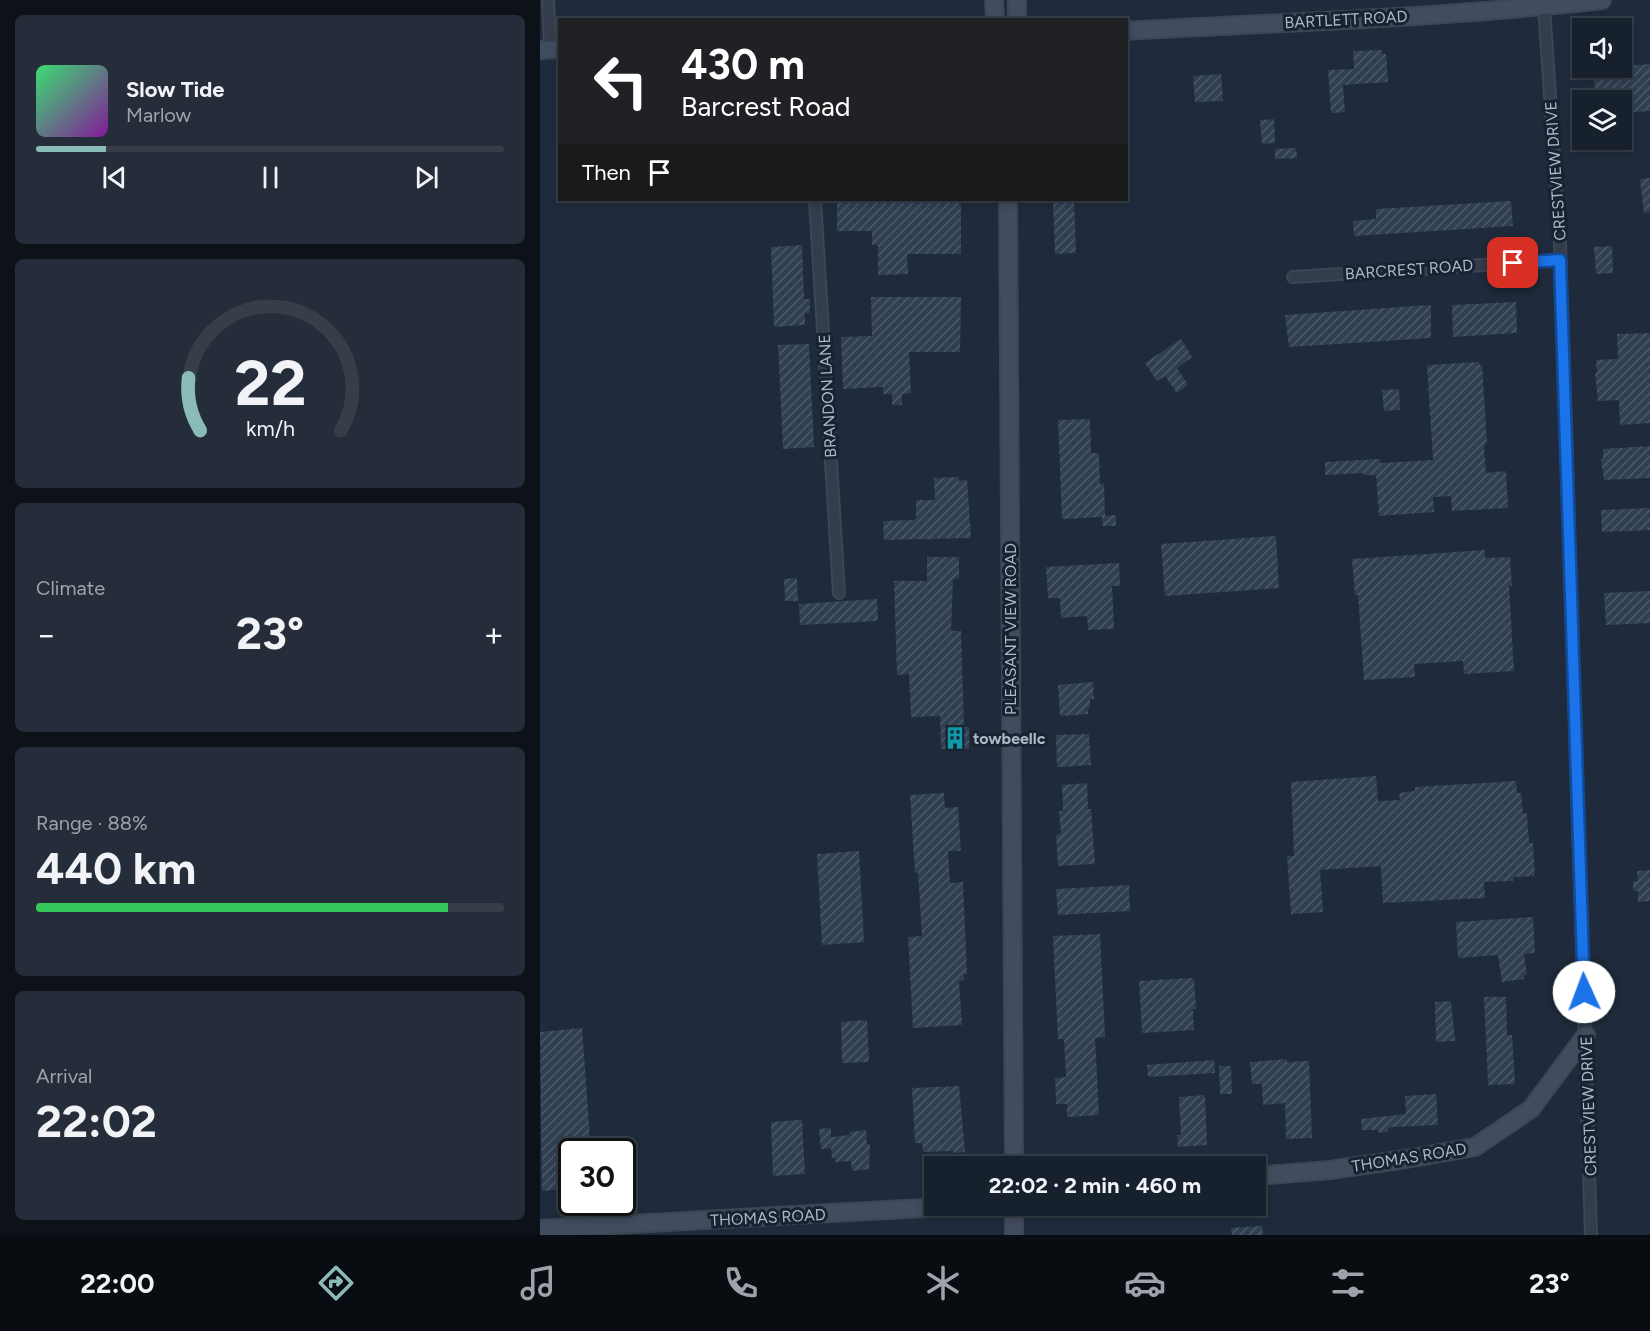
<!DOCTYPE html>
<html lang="en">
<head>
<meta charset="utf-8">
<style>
	body { margin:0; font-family:Figtree,sans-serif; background:#242d39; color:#f1f3f6; height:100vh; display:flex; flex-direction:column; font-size:22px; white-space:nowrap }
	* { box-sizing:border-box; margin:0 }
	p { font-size:20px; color:#9ea3aa }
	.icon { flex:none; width:33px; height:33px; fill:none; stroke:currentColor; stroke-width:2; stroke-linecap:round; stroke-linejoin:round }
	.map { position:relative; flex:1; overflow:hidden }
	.sheet { display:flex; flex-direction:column; gap:15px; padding:15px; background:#0d1219; width:540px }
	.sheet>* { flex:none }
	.top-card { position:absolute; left:18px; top:18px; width:570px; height:183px; border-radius:0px; box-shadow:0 3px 9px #0003,0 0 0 2px #363e49; background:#202124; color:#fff; overflow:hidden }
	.buttons { position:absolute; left:1032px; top:18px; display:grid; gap:12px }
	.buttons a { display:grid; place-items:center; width:60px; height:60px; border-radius:0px; background:#17202d; box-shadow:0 3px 9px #0003,0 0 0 2px #363e49; font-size:30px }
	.speed { position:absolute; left:18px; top:1138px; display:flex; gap:12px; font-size:30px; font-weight:700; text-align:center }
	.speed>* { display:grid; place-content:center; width:78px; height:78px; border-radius:50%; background:#17202d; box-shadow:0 3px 9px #0003,0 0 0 2px #363e49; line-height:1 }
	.speed .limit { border:3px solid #111; border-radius:9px; background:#fff; color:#111 }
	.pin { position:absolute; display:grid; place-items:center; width:51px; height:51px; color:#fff; margin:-26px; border-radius:12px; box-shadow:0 3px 9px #0006 }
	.me { position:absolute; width:66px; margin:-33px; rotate:358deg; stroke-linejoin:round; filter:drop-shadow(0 0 4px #0008) }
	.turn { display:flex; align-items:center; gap:21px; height:126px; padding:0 24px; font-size:27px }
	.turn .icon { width:78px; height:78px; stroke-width:2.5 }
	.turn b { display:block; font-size:42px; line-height:51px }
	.then { display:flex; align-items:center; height:57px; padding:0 24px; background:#0003; gap:12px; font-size:22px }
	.big { font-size:45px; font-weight:700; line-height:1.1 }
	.sheet .widget { flex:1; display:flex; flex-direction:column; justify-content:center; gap:9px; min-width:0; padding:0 21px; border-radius:9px; background:#242d39 }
	.sheet .dial { align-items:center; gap:0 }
	.dial svg { height:156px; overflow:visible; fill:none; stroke:#363e49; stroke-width:7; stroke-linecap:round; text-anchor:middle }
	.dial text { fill:#f1f3f6; stroke:none }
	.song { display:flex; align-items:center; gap:18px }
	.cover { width:72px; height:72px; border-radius:9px; background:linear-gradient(135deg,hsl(140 70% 55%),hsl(290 70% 35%)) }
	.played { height:6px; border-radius:3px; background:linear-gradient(90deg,#8bbbb9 15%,#363e49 15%) }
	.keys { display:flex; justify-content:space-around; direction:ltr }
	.heat { display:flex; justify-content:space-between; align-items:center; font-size:33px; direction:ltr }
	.charge { height:9px; border-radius:4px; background:linear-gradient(90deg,#34c759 88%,#363e49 0) }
	.trip { position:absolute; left:384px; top:1156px; width:342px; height:60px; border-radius:0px; background:#17202d; box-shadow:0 3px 9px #0003,0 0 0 2px #363e49; font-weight:700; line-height:60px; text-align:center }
	.tabs { display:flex; height:96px; justify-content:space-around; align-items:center; background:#090d12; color:#9ea3aa }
	.tabs .icon { width:42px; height:42px }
	.tabs .current { color:#8bbbb9 }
	.tabs b { font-size:27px; color:#f1f3f6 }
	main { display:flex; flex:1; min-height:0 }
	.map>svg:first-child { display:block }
	.building { fill:url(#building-hatch) }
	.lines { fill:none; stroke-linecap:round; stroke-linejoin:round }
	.street-casing { stroke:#3c4655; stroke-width:14 }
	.secondary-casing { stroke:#3c4655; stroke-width:20 }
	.street { stroke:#333d4c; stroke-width:10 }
	.secondary { stroke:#414c5f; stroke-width:16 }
	.route-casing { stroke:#114b97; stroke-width:15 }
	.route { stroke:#1a73e8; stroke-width:10 }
	.labels { text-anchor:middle; stroke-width:6; stroke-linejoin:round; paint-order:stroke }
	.street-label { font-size:16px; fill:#aeb8c8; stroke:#182230 }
	.poi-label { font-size:16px; font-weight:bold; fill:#aeb8c8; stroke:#182230; text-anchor:start }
</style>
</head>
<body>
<main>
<section class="sheet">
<div class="widget">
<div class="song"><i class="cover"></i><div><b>Slow Tide</b><p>Marlow</p></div></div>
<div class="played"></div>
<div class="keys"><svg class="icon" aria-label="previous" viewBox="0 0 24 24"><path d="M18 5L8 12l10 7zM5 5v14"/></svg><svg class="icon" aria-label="pause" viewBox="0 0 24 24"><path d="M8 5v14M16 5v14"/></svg><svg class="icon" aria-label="next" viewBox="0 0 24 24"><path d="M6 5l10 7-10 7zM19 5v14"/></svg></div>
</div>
<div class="widget dial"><svg viewBox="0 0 100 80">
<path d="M14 69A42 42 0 1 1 86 69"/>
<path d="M14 69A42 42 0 0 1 8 42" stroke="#8bbbb9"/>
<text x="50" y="56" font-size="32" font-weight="700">22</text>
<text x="50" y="72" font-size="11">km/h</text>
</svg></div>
<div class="widget"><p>Climate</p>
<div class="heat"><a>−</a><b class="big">23°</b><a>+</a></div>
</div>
<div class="widget"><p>Range · 88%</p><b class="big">440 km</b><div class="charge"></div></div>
<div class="widget"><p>Arrival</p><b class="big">22:02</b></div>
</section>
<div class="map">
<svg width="1110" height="1235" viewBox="0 0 1110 1235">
	<defs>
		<pattern id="building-hatch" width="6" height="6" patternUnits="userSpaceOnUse" patternTransform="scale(1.5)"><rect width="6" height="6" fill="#313f52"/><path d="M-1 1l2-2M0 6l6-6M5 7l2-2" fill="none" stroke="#4c5969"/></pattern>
	</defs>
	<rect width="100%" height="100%" fill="#1f2b3c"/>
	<!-- building -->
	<path class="building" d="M842 50V54H846L848 82 803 85 805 112 791 113 788 70 814 69 813 51Z
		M1110 64V111L1082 113V100H1056L1053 69Z
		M681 74 683 101 655 102 653 76Z
		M734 119 735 143 722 144 720 120Z
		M756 148 757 158 735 159V149Z
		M1110 178V212L1104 213 1100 179Z
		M297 200H421V254H367L368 274 338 275V245H332V231H297Z
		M513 200H534L536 253 515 254Z
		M971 201 973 226 814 236 813 221 836 219V209Z
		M262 245 264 299H270V313H265V325L234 327 231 247Z
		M1072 246 1073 273 1056 274 1054 247Z
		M331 297H421L420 352H369L371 393 362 394V405H352V394H343V387L303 389 301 337 332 336Z
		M976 302 977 333 913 337 912 305Z
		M891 305V338L749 347 745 315Z
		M1110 333V423L1080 425 1079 400 1058 401 1055 373H1057L1056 360 1078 359 1077 334Z
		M641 339 652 357 637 368 648 385 637 393 625 376 617 381 605 363Z
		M269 344 274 447 243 449 238 345Z
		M939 362 940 365H942L947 443 944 446 946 473 966 471 968 508 912 511 911 496 893 497 894 512 839 516 836 475H824V473L785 475V462L840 459V463L893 460 887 365Z
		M859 389 860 410 844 411 842 390Z
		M550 419 551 453H559L560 484H564L565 516 576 515V526H563L562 517 522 519 518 420Z
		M1110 446V478L1064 480 1061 459H1063V449Z
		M419 477V481L427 480 431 538 344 540 343 521 374 520 376 518V500H395L394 478Z
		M1110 508V530L1062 532 1061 510Z
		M736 536 739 588 625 596 621 544Z
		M945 550V558L970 557 972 586H969L974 671 924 674 923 661 874 664 875 677 824 680 818 595H815L812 559Z
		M387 557H419V578L413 579 411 631H421L424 727H429V749H401L400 716 371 717 369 674 357 675 354 581H387Z
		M579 563 580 586H572L574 629 548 630 547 616 521 618 520 598H508L506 567Z
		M257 578 258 601H245L244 579Z
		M1110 591V623L1066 625 1064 593Z
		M337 599 338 621 260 625 259 604Z
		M553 682 554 699H550V708L548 709V714L520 716 518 685Z
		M549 734 551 765 517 767 516 735Z
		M836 776 838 801 860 800 859 793 875 791V787L976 781 977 793H981L983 814 987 813 989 843H993L995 876 974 877 973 881 944 882 945 898 843 903 841 866 780 870 783 912 751 914 747 856H754L751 782Z
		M547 783 548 809H551L555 864 518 866 516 835 521 834 519 811H523L522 785Z
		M404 793 405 808 418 807 421 851H408L410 883 423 882 427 974H424V980L419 981 422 1025 373 1028 368 937 382 936 378 872 375 873 370 795Z
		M319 851 324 942 282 945 277 854Z
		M1110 870V901L1098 902V891H1093V881H1098L1097 871Z
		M589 885 590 911 518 915 516 889Z
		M993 917 995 953 984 954 987 975H984V979L962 982 958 955 918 958 916 922Z
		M560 934 565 1037 555 1038 559 1115 527 1117V1104H516L515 1078 526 1077 524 1039H518L513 936Z
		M651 978 654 979 656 1009H653L654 1030 602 1033 599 981Z
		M944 997H966L967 1035H972L975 1084 948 1085Z
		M911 1001 915 1041 896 1042 895 1002Z
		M327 1020 329 1062 302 1063 301 1022Z
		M42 1028 51 1152H32V1188L2 1191 0 1032Z
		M747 1059V1062L769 1061 772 1138 746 1139 745 1103 723 1105 722 1084H712L710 1062Z
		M674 1060 675 1073 608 1077 607 1065Z
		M679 1066H691L692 1094H680Z
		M419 1086 425 1152 414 1153 413 1151 383 1152 382 1143H375L372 1088Z
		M896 1094 898 1125 852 1127 848 1128V1132L839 1133 838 1130H822L821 1119 866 1114 865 1096Z
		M665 1095 667 1145 638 1147 637 1135H641L639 1097Z
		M258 1120H262L265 1174 233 1176 231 1122Z
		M291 1128V1137L310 1135 309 1132 326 1130 327 1144H330L329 1169 312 1171 311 1161 295 1162V1158H292L291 1148 281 1149 279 1129Z
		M722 1226 723 1235H692L691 1228Z"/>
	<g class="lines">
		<!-- street casing -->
		<g class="street-casing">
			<path id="street" d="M8 0 10 48
				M1004 7 1020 242 1051 1235
				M275 200 299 593
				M753 277 1020 260"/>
		</g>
		<!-- secondary casing -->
		<g class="secondary-casing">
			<path id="secondary" d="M454 0 455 20
				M477 0V20
				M586 31C745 22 904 18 1062 0
				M0 50 20 49
				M468 200 474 1167
				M716 1176 790 1170 866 1159 935 1147 991 1109 1046 1035
				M0 1229 420 1206
				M474 1235V1206"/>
		</g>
		<!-- street -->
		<use href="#street" class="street"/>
		<!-- secondary -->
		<use href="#secondary" class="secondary"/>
	</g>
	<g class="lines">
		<!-- route casing -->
		<g class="route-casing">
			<path id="route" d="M973 263 1020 260 1044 992"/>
		</g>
		<!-- route -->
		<use href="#route" class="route"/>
	</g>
	<!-- icons -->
	<defs>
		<g id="building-bare" transform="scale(1.8)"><path d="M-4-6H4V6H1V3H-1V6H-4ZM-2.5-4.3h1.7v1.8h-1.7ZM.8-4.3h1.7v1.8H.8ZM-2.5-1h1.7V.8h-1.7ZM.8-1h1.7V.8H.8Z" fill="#0f9aa8" stroke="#182230" stroke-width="2.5" paint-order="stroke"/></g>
	</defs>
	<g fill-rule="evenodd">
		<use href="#building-bare" x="415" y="738"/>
	</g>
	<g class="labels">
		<!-- street labels -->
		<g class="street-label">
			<text transform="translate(806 19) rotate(-3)" y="6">BARTLETT ROAD</text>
			<text transform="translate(1015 171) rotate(-94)" y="6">CRESTVIEW DRIVE</text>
			<text transform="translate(869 269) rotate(-4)" y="6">BARCREST ROAD</text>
			<text transform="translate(287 396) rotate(-93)" y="6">BRANDON LANE</text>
			<text transform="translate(470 629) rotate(-90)" y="6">PLEASANT VIEW ROAD</text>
			<text transform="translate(1048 1106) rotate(-92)" y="6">CRESTVIEW DRIVE</text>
			<text transform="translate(869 1157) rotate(-9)" y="6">THOMAS ROAD</text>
			<text transform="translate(228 1217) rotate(-3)" y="6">THOMAS ROAD</text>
		</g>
		<!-- poi labels -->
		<g class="poi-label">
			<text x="433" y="744">towbeellc</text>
		</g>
	</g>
</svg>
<div class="buttons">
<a><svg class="icon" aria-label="sound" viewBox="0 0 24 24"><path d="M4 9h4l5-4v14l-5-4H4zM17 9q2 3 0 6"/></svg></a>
<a><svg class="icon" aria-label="layers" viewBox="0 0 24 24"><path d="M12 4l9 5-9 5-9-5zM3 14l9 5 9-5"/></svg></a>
</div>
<div class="speed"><div class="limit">30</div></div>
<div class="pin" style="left:973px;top:263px;background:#d93025"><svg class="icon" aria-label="arrive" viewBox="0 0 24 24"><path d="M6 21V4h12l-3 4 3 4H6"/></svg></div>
<svg class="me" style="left:1044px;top:992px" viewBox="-20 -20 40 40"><circle r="19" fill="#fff"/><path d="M0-13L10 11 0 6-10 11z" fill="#1a73e8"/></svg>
<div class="trip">22:02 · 2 min · 460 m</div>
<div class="top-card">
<div class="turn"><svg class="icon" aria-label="left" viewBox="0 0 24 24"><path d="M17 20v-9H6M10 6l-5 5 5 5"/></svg><div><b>430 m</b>Barcrest Road</div></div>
<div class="then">Then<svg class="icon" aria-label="arrive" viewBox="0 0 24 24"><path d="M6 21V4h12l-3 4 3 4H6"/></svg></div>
</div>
</div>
</main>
<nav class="tabs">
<b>22:00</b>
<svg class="icon current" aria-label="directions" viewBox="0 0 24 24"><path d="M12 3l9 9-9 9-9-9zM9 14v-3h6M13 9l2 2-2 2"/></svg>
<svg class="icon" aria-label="music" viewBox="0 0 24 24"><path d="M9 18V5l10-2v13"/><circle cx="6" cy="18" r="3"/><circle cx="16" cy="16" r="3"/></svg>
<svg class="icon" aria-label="phone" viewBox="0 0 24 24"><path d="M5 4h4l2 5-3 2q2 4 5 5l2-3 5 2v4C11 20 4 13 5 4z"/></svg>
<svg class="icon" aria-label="climate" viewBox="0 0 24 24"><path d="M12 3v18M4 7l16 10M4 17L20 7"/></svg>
<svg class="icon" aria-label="car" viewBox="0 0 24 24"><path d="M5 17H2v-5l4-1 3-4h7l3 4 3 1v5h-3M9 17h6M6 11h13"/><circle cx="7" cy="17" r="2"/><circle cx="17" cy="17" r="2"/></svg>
<svg class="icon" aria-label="filters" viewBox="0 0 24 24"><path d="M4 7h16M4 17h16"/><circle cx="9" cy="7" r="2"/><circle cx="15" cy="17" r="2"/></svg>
<b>23°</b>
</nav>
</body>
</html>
